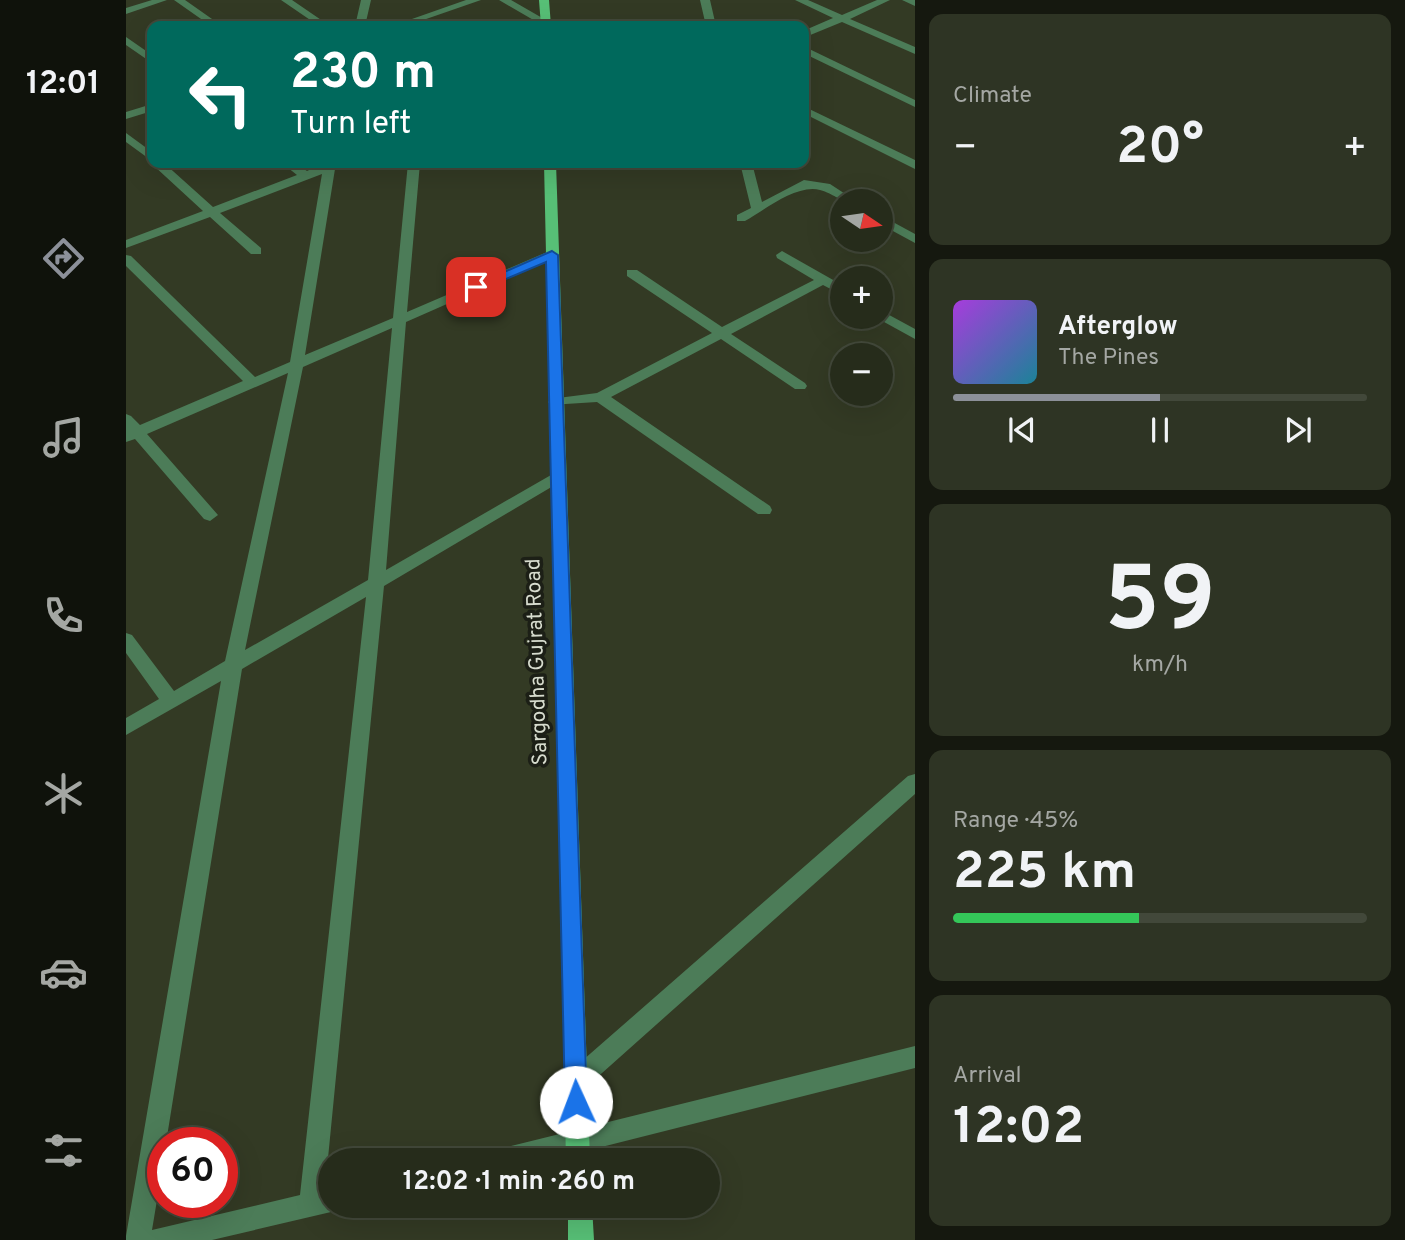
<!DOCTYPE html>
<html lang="en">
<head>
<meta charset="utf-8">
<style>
	body { margin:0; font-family:Overpass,sans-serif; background:#2e3424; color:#f1f3f6; height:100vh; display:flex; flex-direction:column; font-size:26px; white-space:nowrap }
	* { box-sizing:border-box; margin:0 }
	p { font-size:23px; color:#a4a7a3 }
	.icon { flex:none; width:38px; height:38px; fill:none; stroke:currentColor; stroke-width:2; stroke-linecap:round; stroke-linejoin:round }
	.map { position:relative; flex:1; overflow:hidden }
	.side { display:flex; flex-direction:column; gap:14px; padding:14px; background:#15180f; width:490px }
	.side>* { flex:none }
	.hud { position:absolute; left:21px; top:21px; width:662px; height:147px; border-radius:14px; box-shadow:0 7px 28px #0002,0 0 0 2px #42483a; background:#00695c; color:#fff; overflow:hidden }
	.needle { width:46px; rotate:103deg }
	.buttons { position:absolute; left:704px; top:189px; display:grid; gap:14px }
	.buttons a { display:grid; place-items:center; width:63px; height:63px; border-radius:50%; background:#262c1b; box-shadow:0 7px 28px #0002,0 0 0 2px #42483a; font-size:35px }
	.speed { position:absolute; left:21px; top:1127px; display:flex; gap:14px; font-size:35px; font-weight:700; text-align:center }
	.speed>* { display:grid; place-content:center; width:91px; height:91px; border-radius:50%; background:#262c1b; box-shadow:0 7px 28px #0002,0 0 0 2px #42483a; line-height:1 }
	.speed .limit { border:10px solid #d22; background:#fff; color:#111 }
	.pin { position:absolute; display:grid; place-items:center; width:60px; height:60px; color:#fff; margin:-30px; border-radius:14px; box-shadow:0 4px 10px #0006 }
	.me { position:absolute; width:77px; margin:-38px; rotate:358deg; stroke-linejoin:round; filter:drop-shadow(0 0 5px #0008) }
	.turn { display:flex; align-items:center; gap:24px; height:147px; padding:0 28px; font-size:32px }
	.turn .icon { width:91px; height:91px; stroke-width:2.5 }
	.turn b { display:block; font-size:49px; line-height:60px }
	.big { font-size:52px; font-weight:700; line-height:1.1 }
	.side .widget { flex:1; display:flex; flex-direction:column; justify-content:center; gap:10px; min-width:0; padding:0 24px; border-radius:14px; background:#2e3424 }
	.side .dial { align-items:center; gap:0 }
	.dial b { font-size:91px; line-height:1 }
	.song { display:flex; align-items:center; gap:21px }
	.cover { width:84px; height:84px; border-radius:10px; background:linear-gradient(135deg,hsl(280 70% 55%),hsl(190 70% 35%)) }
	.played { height:7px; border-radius:4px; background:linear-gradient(90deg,#8c9099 50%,#42483a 50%) }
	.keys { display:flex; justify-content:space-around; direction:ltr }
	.heat { display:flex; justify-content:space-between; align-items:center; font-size:38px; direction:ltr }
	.charge { height:10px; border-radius:5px; background:linear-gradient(90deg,#34c759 45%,#42483a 0) }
	.trip { position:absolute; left:192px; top:1148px; width:402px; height:70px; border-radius:35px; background:#262c1b; box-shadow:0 7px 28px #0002,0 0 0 2px #42483a; font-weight:700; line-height:70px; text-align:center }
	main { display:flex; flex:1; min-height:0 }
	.tabs { display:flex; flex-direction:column; width:126px; justify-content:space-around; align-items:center; background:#0f120b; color:#a4a7a3 }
	.tabs .icon { width:49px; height:49px }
	.tabs .selected { color:#8c9099 }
	.tabs b { font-size:32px; color:#f1f3f6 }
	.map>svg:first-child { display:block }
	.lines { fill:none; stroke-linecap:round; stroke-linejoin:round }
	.minor { fill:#4c7c58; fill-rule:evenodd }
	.major { fill:#57bf76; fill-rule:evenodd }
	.route { fill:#1a73e8; stroke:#114b97; stroke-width:2 }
	.labels { text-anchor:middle; stroke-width:7; stroke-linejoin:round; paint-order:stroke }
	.street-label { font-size:21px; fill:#d7dcce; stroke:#1c1f16 }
</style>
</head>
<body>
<main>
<nav class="tabs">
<b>12:01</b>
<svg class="icon selected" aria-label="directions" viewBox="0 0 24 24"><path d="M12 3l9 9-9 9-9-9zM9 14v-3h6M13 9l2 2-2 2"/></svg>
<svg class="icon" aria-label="music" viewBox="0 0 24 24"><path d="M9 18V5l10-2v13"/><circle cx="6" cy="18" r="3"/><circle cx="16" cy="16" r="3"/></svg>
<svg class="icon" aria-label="phone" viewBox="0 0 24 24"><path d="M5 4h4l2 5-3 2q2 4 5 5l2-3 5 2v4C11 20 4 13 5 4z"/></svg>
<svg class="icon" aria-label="climate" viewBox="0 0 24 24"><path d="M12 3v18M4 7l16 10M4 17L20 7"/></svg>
<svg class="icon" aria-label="car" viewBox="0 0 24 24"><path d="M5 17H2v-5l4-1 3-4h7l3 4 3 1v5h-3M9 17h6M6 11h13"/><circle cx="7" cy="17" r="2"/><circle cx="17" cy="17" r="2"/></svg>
<svg class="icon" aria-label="filters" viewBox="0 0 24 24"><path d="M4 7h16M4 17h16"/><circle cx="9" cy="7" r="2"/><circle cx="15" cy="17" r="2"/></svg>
</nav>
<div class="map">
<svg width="789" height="1240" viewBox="0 0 789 1240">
	<rect width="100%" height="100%" fill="#333a24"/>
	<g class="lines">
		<!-- minor -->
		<path class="minor" d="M26 0H41L0 14V8Z
			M48 0H59L96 26H85Z
			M155 0H166L204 26H193Z
			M235 0H245L239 26H229Z
			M340 0H355L280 26H266Z
			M373 0H385L425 23 416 25Z
			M574 0H584L590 26H580Z
			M669 0H682L716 15 751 0H764L724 19 789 47V54L716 22 677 38V31L707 18Z
			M776 0H789V6Z
			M0 37 26 55V63L0 45Z
			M677 46 789 100V107L677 53Z
			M26 104V111L0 119V112Z
			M677 106 789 160V169L677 113Z
			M0 133 26 152V163H38L87 207 171 175 156 163H169L181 171 198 163H217L216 166 209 169 179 355 267 318 282 163H294L281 312 421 252H431L432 255 280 322 260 570 425 475H437L439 479 258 586 199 1189 205 1188V1206H215L205 1212 86 1240H0V1236L95 681 0 735V718L33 699 0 653V633L6 635 48 691 99 661 162 373 21 434 92 515 84 521 78 519 9 439 0 442V414L5 416 14 425 117 381 0 266V255L5 256 129 377 164 362 196 174 94 213 135 248V254H125L84 217 0 248V240L77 211 27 165 25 163 26 161 0 142ZM266 328 242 580 119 650 177 367ZM240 597 174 1195 26 1230 37 1164V1143H40L116 669Z
			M614 163H626L636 202 678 180 704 184 730 201C712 202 709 194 694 190 671 184 640 209 619 221H611V215L625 208Z
			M754 215 789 234V243L754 224Z
			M656 251 716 285V295L697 285 605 334 679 383 681 386 679 389H669L595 339 485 397 644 506 646 510 644 514H632L471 402 424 405 422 402 424 399 471 393 586 333 501 276V270H511L596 327 688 280 651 258 650 255Z
			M754 310 789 329V339L749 317H754Z
			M789 774V794L457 1090 449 1094 441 1090 437 1082 441 1074 782 776Z
			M789 1046V1068L424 1160H365L368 1151 377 1148Z"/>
		<!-- major -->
		<path class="major" d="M413 0H423L425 26H415Z
			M418 163H430L464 1160H440Z
			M442 1206H466L468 1240H442Z"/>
	</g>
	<!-- route -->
	<path class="route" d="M426 251 432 255 461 1102 458 1110 450 1113 443 1110 439 1102 420 262 354 290 344 287Z"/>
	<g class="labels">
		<!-- street labels -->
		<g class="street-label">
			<text transform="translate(410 662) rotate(-92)" y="7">Sargodha Gujrat Road</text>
		</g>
	</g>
</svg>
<div class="buttons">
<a><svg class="needle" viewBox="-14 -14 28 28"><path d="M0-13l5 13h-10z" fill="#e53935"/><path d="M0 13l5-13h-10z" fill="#a4a7a3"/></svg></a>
<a>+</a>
<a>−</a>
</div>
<div class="speed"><div class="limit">60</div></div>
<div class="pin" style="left:350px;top:287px;background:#d93025"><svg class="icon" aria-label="arrive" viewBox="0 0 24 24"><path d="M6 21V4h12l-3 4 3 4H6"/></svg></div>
<svg class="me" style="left:450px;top:1102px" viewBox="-20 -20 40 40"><circle r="19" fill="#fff"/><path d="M0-13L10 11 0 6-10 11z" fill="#1a73e8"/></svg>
<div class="trip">12:02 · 1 min · 260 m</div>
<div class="hud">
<div class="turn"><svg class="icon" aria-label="left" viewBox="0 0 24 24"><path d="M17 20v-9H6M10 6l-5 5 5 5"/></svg><div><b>230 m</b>Turn left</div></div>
</div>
</div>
<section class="side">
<div class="widget"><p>Climate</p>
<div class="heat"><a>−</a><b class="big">20°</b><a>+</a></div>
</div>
<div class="widget">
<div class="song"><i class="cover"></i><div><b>Afterglow</b><p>The Pines</p></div></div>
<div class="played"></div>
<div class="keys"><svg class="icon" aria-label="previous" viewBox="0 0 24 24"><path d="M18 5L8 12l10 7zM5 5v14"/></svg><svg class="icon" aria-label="pause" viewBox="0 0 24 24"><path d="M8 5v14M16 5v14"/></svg><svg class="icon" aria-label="next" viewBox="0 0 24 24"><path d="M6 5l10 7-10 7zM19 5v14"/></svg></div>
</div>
<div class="widget dial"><b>59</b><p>km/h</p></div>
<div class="widget"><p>Range · 45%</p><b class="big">225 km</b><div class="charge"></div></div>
<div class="widget"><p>Arrival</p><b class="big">12:02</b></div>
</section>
</main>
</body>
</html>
